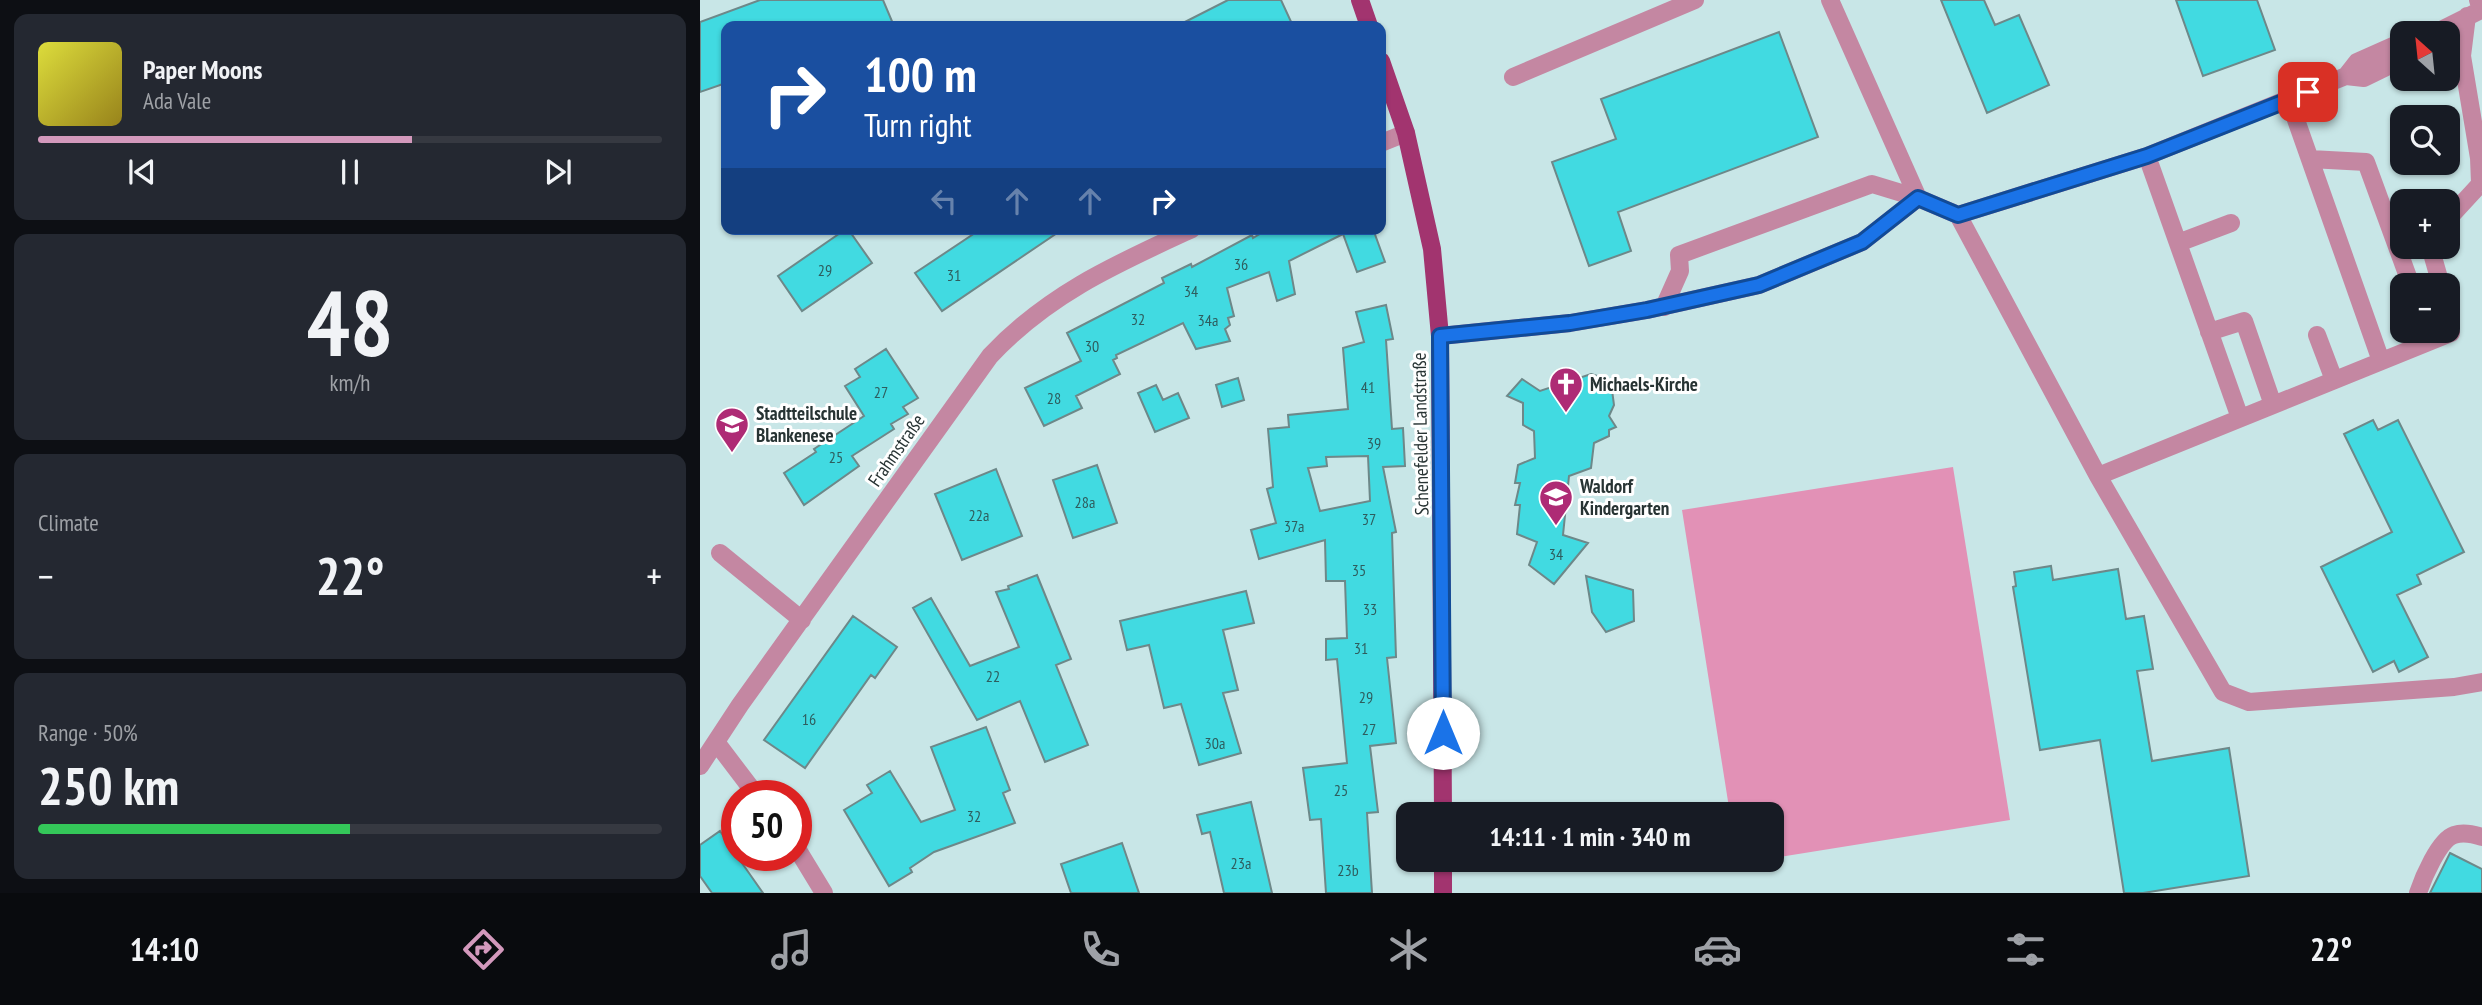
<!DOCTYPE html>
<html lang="en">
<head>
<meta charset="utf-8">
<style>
	body { margin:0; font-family:"PT Sans Narrow",sans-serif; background:#242831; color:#f1f3f6; height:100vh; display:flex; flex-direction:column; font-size:26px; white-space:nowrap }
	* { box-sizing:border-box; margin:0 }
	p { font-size:23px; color:#9ea1a6 }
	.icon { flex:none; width:38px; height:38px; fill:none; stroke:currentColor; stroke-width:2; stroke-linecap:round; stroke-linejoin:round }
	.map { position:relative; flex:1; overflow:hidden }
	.details { display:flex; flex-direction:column; gap:14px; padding:14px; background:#0d0f14; width:700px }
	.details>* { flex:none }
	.top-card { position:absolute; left:21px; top:21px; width:665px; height:214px; border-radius:14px; box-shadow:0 2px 5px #0004; background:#1a4fa0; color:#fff; overflow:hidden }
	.needle { width:46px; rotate:333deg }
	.tools { position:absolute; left:1690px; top:21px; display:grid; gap:14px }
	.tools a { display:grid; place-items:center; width:70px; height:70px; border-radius:14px; background:#171b24; box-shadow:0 2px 5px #0004; font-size:35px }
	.speed { position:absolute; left:21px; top:780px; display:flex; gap:14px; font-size:35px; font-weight:700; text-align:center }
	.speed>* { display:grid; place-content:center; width:91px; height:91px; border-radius:50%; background:#171b24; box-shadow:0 2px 5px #0004; line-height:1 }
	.speed .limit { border:10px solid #d22; background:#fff; color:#111 }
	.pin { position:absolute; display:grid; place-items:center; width:60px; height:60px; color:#fff; margin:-30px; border-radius:14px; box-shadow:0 4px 10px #0006 }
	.me { position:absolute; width:77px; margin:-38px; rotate:0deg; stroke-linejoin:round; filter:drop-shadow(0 0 5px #0008) }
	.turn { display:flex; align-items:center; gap:24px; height:147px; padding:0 28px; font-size:32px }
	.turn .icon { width:91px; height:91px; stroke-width:2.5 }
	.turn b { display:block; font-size:49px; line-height:60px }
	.lanes { display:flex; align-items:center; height:66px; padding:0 28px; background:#0003; justify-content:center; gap:35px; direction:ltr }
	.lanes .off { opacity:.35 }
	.big { font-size:52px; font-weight:600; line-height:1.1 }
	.details .widget { flex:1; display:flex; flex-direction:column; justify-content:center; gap:10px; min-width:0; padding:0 24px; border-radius:14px; background:#242831 }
	.details .dial { align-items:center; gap:0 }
	.dial b { font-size:91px; line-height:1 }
	.song { display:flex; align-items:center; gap:21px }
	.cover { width:84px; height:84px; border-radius:10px; background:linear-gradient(135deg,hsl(60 70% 55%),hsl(50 70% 35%)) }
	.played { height:7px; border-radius:4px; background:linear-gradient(90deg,#d399bc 60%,#363941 60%) }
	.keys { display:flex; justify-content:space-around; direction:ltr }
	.heat { display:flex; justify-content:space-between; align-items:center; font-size:38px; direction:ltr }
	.charge { height:10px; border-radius:5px; background:linear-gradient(90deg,#34c759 50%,#363941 0) }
	.trip { position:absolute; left:696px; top:802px; width:388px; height:70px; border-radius:14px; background:#171b24; box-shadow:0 2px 5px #0004; font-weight:600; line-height:70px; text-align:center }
	.dock { display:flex; height:112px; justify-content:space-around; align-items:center; background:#090b0e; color:#9ea1a6 }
	.dock .icon { width:49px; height:49px }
	.dock .active { color:#d399bc }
	.dock b { font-size:32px; color:#f1f3f6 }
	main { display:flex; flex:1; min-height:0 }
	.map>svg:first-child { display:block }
	.green { fill:#e291b6 }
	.building { fill:#41dae1; stroke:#6d8889; stroke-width:2; fill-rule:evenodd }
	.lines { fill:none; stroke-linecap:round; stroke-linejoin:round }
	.minor { stroke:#c487a2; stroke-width:18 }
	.major { stroke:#a2346f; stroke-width:18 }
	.route-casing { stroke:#114b97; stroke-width:18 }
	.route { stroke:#1a73e8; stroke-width:12 }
	.labels { text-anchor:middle; stroke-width:6; stroke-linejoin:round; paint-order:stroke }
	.number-label { font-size:16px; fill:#2e5d5e }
	.poi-label { font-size:19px; font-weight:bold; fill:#273333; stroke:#fff; text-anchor:start }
	.street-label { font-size:19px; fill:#273333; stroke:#fff }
</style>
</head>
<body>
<main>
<section class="details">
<div class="widget">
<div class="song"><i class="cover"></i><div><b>Paper Moons</b><p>Ada Vale</p></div></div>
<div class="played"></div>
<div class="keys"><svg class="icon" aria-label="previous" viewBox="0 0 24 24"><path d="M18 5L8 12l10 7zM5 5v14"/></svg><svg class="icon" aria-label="pause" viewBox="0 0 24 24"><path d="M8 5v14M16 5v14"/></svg><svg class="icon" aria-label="next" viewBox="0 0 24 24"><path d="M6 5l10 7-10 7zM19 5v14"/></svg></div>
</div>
<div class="widget dial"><b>48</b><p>km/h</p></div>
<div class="widget"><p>Climate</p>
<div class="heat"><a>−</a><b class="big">22°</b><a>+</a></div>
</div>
<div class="widget"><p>Range · 50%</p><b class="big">250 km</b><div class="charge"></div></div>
</section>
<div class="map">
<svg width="1782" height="893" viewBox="0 0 1782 893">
	<rect width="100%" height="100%" fill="#c8e6e7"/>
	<!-- green -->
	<path class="green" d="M1253 467 1310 820 1073 858V814H1030L982 510Z"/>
	<!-- building -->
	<path class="building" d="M60 0H183L194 26H26V83L0 92V22Z
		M528 0H581L593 26H477Z
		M1241 0H1284L1295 25 1319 15 1349 85 1287 113Z
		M1476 0H1557L1575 50 1503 76Z
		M1079 32 1118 137 918 212 931 251 889 266 852 162 916 139 901 99Z
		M146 229H148L172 263 102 311 78 276Z
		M281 229H363L242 311 215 273Z
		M568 229H673L685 262 657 272 643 234 589 261 595 294 577 301 569 272 527 288 534 316 528 318 530 325 525 329 530 341 496 349 483 323 416 355 417 358 413 360 420 374 376 396 382 408 344 426 325 388 381 361 367 333 464 283 462 278 491 264 492 267 552 235 553 238Z
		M686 305 693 339 686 340 692 429 703 428 705 466 683 467 696 532 692 533 696 657 687 658 696 743 670 746 678 812 667 813 672 893H626L621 819 610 820 603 768 647 763 637 659 626 660V639L647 638 645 581H626L625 540 559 559 551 530 576 523 567 489 573 487 568 429 589 427 588 415 648 409 643 348 664 342 656 312ZM668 456 670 501 620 511 608 468 627 466 626 457Z
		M186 349 218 398 203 407 208 414 191 424 194 429 152 456 159 466 104 505 84 473 116 452 114 449 164 416 145 386 160 377 155 369Z
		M891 374 901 377 912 390 914 405 909 416 916 427 909 430V436L894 443 891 468 869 476 863 535 888 543 854 584 829 565 837 542 817 534 820 505H815L820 483H815L818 465 835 458 834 431 823 425V403L807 396 822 379 840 391Z
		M538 378 544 400 522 407 516 385Z
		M456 385 463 400 478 393 489 418 455 432 438 393Z
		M1673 420 1678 430 1698 420 1764 552 1717 575 1721 584 1697 595 1728 657 1699 672 1694 661 1673 672 1621 567 1692 532 1644 434Z
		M397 465 417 523 373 538 353 480Z
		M296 469 322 536 262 560 235 494Z
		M1351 566 1353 580 1418 569 1426 619 1444 616 1453 669 1437 671 1452 761 1529 748 1549 876 1443 893H1424L1400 740 1340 750 1313 587 1316 586 1314 572Z
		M337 575 371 659 356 665 388 745 345 762 320 701 277 720 213 608 231 598 270 666 319 647 296 592 309 589 308 586Z
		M886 576 933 590 934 621 906 632 892 612Z
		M546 591 554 623 523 630 538 690 523 693 541 753 499 765 481 704 464 708 449 645 427 650 420 621Z
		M153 616 197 647 175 678 171 675 105 768 64 740Z
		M286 727 310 790 303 793 315 823 234 852 210 868 212 872 189 886 144 810 172 793 167 785 190 771 221 822 255 810 231 747Z
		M551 802 572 893H524L510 832 502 834 497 815Z
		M20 831 37 856 63 893H12L0 876V845Z
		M422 843 439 893H371L361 864Z
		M1750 853 1782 869V893H1730Z"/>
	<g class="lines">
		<!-- minor -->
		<path class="minor" d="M1130 0 1218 198 1258 215 1398 476 1523 692 1549 702 1754 687 1782 682
			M1767 16 1762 56 1779 158 1780 183
			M1735 33 1781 10 1778 0
			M1646 76 1657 62 1693 46 1703 44
			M813 77 995 0
			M1589 100 1681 361
			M681 143 706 133
			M1447 156 1540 418
			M1610 159 1666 162 1711 285
			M1258 215 1447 156 1646 76 1664 78 1703 59
			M1748 219 1782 182
			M1478 243 1531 223
			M1735 247 1733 257 1741 285
			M1509 332 1544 321 1573 405
			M1617 335 1634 380
			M740 336 870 323 947 310 1059 285 1162 242 1218 198 1172 184 979 255 980 271 964 307
			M1398 476 1751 333 1748 317
			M20 553 102 620
			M16 742 57 796
			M0 766 40 705 290 356C348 294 416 264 492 229
			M96 847 124 893
			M1718 893C1723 878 1739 840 1754 835 1763 832 1773 834 1782 837"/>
		<!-- major -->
		<path class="major" d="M660 0 669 26
			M681 61 706 133 732 249 740 336 743 814
			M743 893V859"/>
	</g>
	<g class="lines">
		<!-- route casing -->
		<g class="route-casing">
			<path id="route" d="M743 733 740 336 870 323 947 310 1059 285 1162 242 1218 198 1258 215 1447 156 1608 92"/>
		</g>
		<!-- route -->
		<use href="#route" class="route"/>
	</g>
	<!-- icons -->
	<defs>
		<g id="church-pin" transform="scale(1.75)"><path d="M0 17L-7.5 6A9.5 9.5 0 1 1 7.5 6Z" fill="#ae2b75" stroke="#fff"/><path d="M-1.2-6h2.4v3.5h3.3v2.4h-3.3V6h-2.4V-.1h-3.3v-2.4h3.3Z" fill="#fff"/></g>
		<g id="school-pin" transform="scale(1.75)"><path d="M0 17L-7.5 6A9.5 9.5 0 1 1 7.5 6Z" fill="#ae2b75" stroke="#fff"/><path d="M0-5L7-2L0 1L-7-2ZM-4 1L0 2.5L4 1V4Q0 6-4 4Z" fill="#fff"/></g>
	</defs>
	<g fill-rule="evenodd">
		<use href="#church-pin" x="866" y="384"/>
		<use href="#school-pin" x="32" y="424"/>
		<use href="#school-pin" x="856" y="497"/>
	</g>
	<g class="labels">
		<!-- number labels -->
		<g class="number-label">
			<text x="541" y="270">36</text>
			<text x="125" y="276">29</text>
			<text x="254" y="281">31</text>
			<text x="491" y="297">34</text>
			<text x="438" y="325">32</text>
			<text x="508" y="326">34a</text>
			<text x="392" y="352">30</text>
			<text x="668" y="393">41</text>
			<text x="181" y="398">27</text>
			<text x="354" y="404">28</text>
			<text x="674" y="449">39</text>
			<text x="136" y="463">25</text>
			<text x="385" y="508">28a</text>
			<text x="279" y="521">22a</text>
			<text x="669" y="525">37</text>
			<text x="594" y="532">37a</text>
			<text x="856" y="560">34</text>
			<text x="659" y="576">35</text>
			<text x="670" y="615">33</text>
			<text x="661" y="654">31</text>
			<text x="293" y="682">22</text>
			<text x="666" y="703">29</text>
			<text x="109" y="725">16</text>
			<text x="669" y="735">27</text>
			<text x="515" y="749">30a</text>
			<text x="641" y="796">25</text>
			<text x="274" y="822">32</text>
			<text x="541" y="869">23a</text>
			<text x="648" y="876">23b</text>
		</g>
		<!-- poi labels -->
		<g class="poi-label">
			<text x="890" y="391">Michaels-Kirche</text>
			<text x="56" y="420">Stadtteilschule<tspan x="56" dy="22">Blankenese</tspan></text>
			<text x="880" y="493">Waldorf<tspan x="880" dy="22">Kindergarten</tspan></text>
		</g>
		<!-- street labels -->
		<g class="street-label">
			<text transform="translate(720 434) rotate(-91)" y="7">Schenefelder Landstraße</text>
			<text transform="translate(196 450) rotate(-55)" y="7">Frahmstraße</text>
		</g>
	</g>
</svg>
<div class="tools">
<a><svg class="needle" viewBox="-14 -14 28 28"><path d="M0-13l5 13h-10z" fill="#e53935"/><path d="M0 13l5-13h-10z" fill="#9ea1a6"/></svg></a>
<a><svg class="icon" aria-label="search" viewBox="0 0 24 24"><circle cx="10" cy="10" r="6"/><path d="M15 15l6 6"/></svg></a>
<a>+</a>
<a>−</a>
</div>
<div class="speed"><div class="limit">50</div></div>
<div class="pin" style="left:1608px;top:92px;background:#d93025"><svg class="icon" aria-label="arrive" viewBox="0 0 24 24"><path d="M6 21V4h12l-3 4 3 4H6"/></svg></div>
<svg class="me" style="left:743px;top:733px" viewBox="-20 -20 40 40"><circle r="19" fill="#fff"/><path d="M0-13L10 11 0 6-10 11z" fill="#1a73e8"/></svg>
<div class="trip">14:11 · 1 min · 340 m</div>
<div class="top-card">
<div class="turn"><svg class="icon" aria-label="right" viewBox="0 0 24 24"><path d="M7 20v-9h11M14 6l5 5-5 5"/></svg><div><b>100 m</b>Turn right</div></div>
<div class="lanes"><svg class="icon off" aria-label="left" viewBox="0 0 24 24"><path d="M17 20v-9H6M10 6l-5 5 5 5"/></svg><svg class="icon off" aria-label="ahead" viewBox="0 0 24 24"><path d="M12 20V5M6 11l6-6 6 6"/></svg><svg class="icon off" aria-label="ahead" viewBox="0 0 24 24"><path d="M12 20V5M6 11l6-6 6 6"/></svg><svg class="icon" aria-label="right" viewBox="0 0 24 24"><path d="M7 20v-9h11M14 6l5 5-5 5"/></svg></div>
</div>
</div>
</main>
<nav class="dock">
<b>14:10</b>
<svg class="icon active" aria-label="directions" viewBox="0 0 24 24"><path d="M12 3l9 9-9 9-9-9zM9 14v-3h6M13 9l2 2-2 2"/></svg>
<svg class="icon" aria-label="music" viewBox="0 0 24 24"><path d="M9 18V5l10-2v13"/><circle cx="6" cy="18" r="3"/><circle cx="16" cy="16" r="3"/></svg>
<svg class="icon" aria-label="phone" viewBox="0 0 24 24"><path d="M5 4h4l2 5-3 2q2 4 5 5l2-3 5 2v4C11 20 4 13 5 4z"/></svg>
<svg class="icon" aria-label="climate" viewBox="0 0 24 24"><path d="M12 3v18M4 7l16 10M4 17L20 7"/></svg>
<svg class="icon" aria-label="car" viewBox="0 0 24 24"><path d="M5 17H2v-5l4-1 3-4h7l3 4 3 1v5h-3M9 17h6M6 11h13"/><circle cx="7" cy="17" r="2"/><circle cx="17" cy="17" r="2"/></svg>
<svg class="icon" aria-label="filters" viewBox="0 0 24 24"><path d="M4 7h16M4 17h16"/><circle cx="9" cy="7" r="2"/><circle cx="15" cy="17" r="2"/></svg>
<b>22°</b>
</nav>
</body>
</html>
